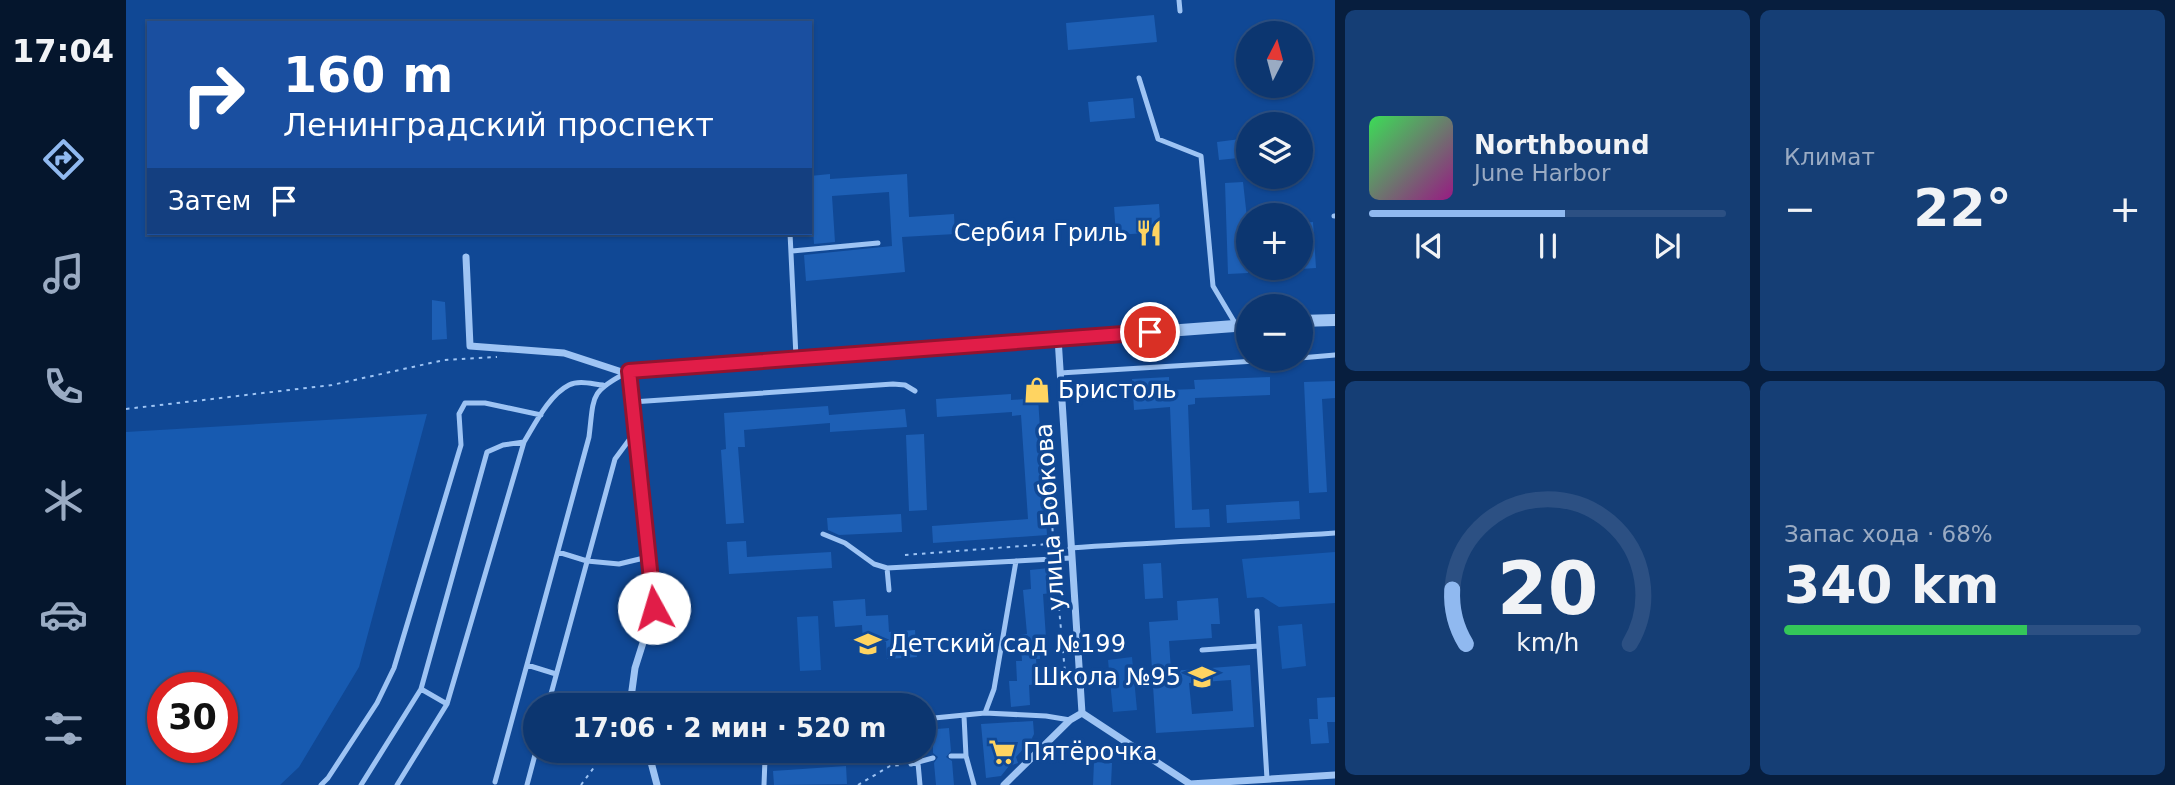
<!DOCTYPE html>
<html lang="ru">
<head>
<meta charset="utf-8">
<style>
	body { margin:0; font-family:"DejaVu Sans",sans-serif; background:#153e75; color:#f1f3f6; height:100vh; display:flex; flex-direction:column; font-size:26px; white-space:nowrap }
	* { box-sizing:border-box; margin:0 }
	p { font-size:23px; color:#9aabc3 }
	.icon { flex:none; width:38px; height:38px; fill:none; stroke:currentColor; stroke-width:2; stroke-linecap:round; stroke-linejoin:round }
	.map { position:relative; flex:1; overflow:hidden }
	.details { display:flex; flex-direction:column; gap:10px; padding:10px; background:#071e3e; width:840px }
	.details>* { flex:none }
	.hud { position:absolute; left:21px; top:21px; width:665px; height:214px; border-radius:0px; box-shadow:0 2px 5px #0004,0 0 0 2px #2c5083; background:#1a4fa0; color:#fff; overflow:hidden }
	.needle { width:46px; rotate:6deg }
	.controls { position:absolute; left:1110px; top:21px; display:grid; gap:14px }
	.controls a { display:grid; place-items:center; width:77px; height:77px; border-radius:50%; background:#0c3670; box-shadow:0 2px 5px #0004,0 0 0 2px #2c5083; font-size:35px }
	.speed { position:absolute; left:21px; top:672px; display:flex; gap:14px; font-size:35px; font-weight:700; text-align:center }
	.speed>* { display:grid; place-content:center; width:91px; height:91px; border-radius:50%; background:#0c3670; box-shadow:0 2px 5px #0004,0 0 0 2px #2c5083; line-height:1 }
	.speed .limit { border:10px solid #d22; background:#fff; color:#111 }
	.pin { position:absolute; display:grid; place-items:center; width:60px; height:60px; color:#fff; margin:-30px; border:4px solid #fff; border-radius:50%; box-shadow:0 2px 7px #0007 }
	.me { position:absolute; width:77px; margin:-38px; rotate:354deg; stroke-linejoin:round; filter:drop-shadow(0 0 5px #0008) }
	.turn { display:flex; align-items:center; gap:24px; height:147px; padding:0 21px; font-size:32px }
	.turn .icon { width:91px; height:91px; stroke-width:2.5 }
	.turn b { display:block; font-size:49px; line-height:60px }
	.then { display:flex; align-items:center; height:66px; padding:0 21px; background:#0003; gap:14px; font-size:26px }
	.big { font-size:52px; font-weight:700; line-height:1.1 }
	.details .widget { flex:1; display:flex; flex-direction:column; justify-content:center; gap:10px; min-width:0; padding:0 24px; border-radius:10px; background:#153e75 }
	.details .dial { align-items:center; gap:0 }
	.dial svg { height:182px; overflow:visible; fill:none; stroke:#2c5083; stroke-width:7; stroke-linecap:round; text-anchor:middle }
	.dial text { fill:#f1f3f6; stroke:none }
	.song { display:flex; align-items:center; gap:21px }
	.cover { width:84px; height:84px; border-radius:10px; background:linear-gradient(135deg,hsl(130 70% 55%),hsl(310 70% 35%)) }
	.played { height:7px; border-radius:4px; background:linear-gradient(90deg,#90b9f0 55%,#2c5083 55%) }
	.keys { display:flex; justify-content:space-around; direction:ltr }
	.heat { display:flex; justify-content:space-between; align-items:center; font-size:38px; direction:ltr }
	.charge { height:10px; border-radius:5px; background:linear-gradient(90deg,#34c759 68%,#2c5083 0) }
	.details .tiles { flex:1; display:grid; gap:10px; grid-template-columns:repeat(2,1fr) }
	.trip { position:absolute; left:397px; top:693px; width:413px; height:70px; border-radius:35px; background:#0c3670; box-shadow:0 2px 5px #0004,0 0 0 2px #2c5083; font-weight:700; line-height:70px; text-align:center }
	main { display:flex; flex:1; min-height:0 }
	.tab-bar { display:flex; flex-direction:column; width:126px; justify-content:space-around; align-items:center; background:#05162d; color:#9aabc3 }
	.tab-bar .icon { width:49px; height:49px }
	.tab-bar .current { color:#90b9f0 }
	.tab-bar b { font-size:32px; color:#f1f3f6 }
	.map>svg:first-child { display:block }
	.green { fill:#175ab0; fill-rule:evenodd }
	.building { fill:#1d5fb5; fill-rule:evenodd }
	.lines { fill:none; stroke-linecap:round; stroke-linejoin:round }
	.path { stroke:#9ec4f4; stroke-width:2; stroke-dasharray:3.5 5; stroke-linecap:butt }
	.service { stroke:#9ec4f4; stroke-width:5 }
	.minor { stroke:#9ec4f4; stroke-width:7 }
	.tertiary { stroke:#9ec4f4; stroke-width:12 }
	.route-casing { stroke:#92132f; stroke-width:18 }
	.route { stroke:#e11d48; stroke-width:12 }
	.labels { text-anchor:middle; stroke-width:7; stroke-linejoin:round; paint-order:stroke }
	.poi-label { font-size:24px; fill:#fff; stroke:#104895; text-anchor:start }
	.street-label { font-size:24px; fill:#fff; stroke:#104895 }
</style>
</head>
<body>
<main>
<nav class="tab-bar">
<b>17:04</b>
<svg class="icon current" aria-label="directions" viewBox="0 0 24 24"><path d="M12 3l9 9-9 9-9-9zM9 14v-3h6M13 9l2 2-2 2"/></svg>
<svg class="icon" aria-label="music" viewBox="0 0 24 24"><path d="M9 18V5l10-2v13"/><circle cx="6" cy="18" r="3"/><circle cx="16" cy="16" r="3"/></svg>
<svg class="icon" aria-label="phone" viewBox="0 0 24 24"><path d="M5 4h4l2 5-3 2q2 4 5 5l2-3 5 2v4C11 20 4 13 5 4z"/></svg>
<svg class="icon" aria-label="climate" viewBox="0 0 24 24"><path d="M12 3v18M4 7l16 10M4 17L20 7"/></svg>
<svg class="icon" aria-label="car" viewBox="0 0 24 24"><path d="M5 17H2v-5l4-1 3-4h7l3 4 3 1v5h-3M9 17h6M6 11h13"/><circle cx="7" cy="17" r="2"/><circle cx="17" cy="17" r="2"/></svg>
<svg class="icon" aria-label="filters" viewBox="0 0 24 24"><path d="M4 7h16M4 17h16"/><circle cx="9" cy="7" r="2"/><circle cx="15" cy="17" r="2"/></svg>
</nav>
<div class="map">
<svg width="1209" height="785" viewBox="0 0 1209 785">
	<rect width="100%" height="100%" fill="#104895"/>
	<!-- green -->
	<path class="green" d="M301 414 233 667 173 767 154 785H0V432ZM37 688H96V747H37Z
		M1209 552V603L1153 607 1137 597 1121 598 1116 559Z
		M692 616 695 670 674 671 671 617Z
		M1176 624 1180 666 1156 669 1152 626Z
		M1006 657 1011 710 987 712 982 660Z"/>
	<!-- building -->
	<path class="building" d="M1028 15 1031 42 942 50 940 23Z
		M1007 98 1009 118 964 122 962 102Z
		M1122 138V157L1093 160 1091 142Z
		M704 174V179L781 174 783 217 828 214 829 234 776 237 779 272 680 281 678 255 766 246 763 192 706 196 709 242 688 244 684 176Z
		M1117 182 1122 227V273L1102 274 1099 183Z
		M1033 204 1035 232 990 235 988 207Z
		M1187 222 1190 268 1174 269V223Z
		M306 300 319 302 321 339 306 340Z
		M1043 377V390L1069 389 1068 380 1144 377V395L1069 398V404L1062 405 1066 510 1083 509 1084 527 1049 528 1044 407 1008 410 1006 379Z
		M1209 381V398L1196 399 1201 492 1183 493 1178 382Z
		M885 394V400L912 398 921 535 807 543 806 526 902 519 895 415 886 416V412L811 417 810 399Z
		M702 406 703 415 779 409 781 427 704 432V423L618 430 619 447H612L618 523 600 524 595 450 600 449 598 413Z
		M798 434 801 510 783 511 780 435Z
		M1173 501 1174 519 1101 523 1100 505Z
		M775 514 776 532 713 535 702 530 701 518Z
		M620 541 621 557 705 552 706 568 603 574 601 542Z
		M1035 563 1037 598 1019 599 1017 564Z
		M923 568 925 593 917 594 920 638 913 639 914 659H910L912 684 903 685 904 705 885 707 883 681H891L890 661H896L894 635 901 634 897 590 905 589 904 570Z
		M1092 598 1094 624H1085L1086 638 1043 641 1045 671 1124 665 1128 727 1030 733 1023 622 1052 620 1051 601ZM1105 680 1107 711 1066 714 1063 683Z
		M739 599 740 616 762 615 763 632 789 630 791 657 761 659 760 642 737 643 736 625 709 627 707 601Z
		M1209 697V722H1201L1203 743 1185 744 1183 719H1192L1191 698Z
		M907 721 908 734 906 738 909 746 899 747 890 757 892 763 883 766 875 776 860 778 855 724Z
		M823 728 825 751 820 757 826 761 828 785H810L808 763 812 757 807 753V746L798 747V730Z
		M968 762 986 763 985 785H967Z
		M720 766 721 784 648 785 647 771Z"/>
	<g class="lines">
		<!-- path -->
		<path class="path" d="M0 409 206 385 318 360 371 357
			M920 426 928 553
			M779 555 936 543
			M929 565 940 683
			M455 785 480 751
			M732 785 764 766 777 765"/>
		<!-- service -->
		<path class="service" d="M1053 0 1054 11
			M1013 78 1032 139 1075 156 1087 286 1109 323
			M1208 216H1209
			M664 233 670 357
			M666 251 752 243
			M1174 358 1209 355
			M934 373 1162 359
			M506 402 767 384 779 385 789 391
			M697 534 719 543 748 564 761 568 945 558
			M944 548C1033 542 1121 539 1209 533
			M432 552 461 561 493 564 522 557
			M761 568 763 590
			M1131 611 1133 646
			M1076 650 1133 646 1141 779
			M401 665 430 674
			M295 689 321 704
			M422 705 489 459 509 432
			M859 713 868 689 890 561
			M838 716 840 756 848 785
			M798 719 859 713 920 716 944 720
			M825 756H840
			M792 763 794 785
			M785 764 807 758
			M369 782 463 437C468 397 463 392 500 373
			M195 785 202 778 251 703 268 668 335 445 333 414 339 403H359L415 415
			M235 785 295 689 361 452 377 445 398 442
			M271 785 321 704 398 442C409 424 423 395 443 385 453 380 466 384 477 385
			M401 785 410 751
			M638 785 639 759 709 755V751"/>
		<!-- minor -->
		<path class="minor" d="M340 257 344 346 438 353 499 373
			M503 371 528 608 509 668 504 705
			M956 713 1064 784 1209 775
			M511 751 525 762 531 785
			M878 785 944 720 956 713 932 338"/>
		<!-- tertiary -->
		<path class="tertiary" d="M1174 321 1209 320
			M503 371 1122 325"/>
	</g>
	<g class="lines">
		<!-- route casing -->
		<g class="route-casing">
			<path id="route" d="M528 608 503 371 1024 332"/>
		</g>
		<!-- route -->
		<use href="#route" class="route"/>
	</g>
	<!-- icons -->
	<defs>
		<g id="restaurant-bare" transform="scale(2.1)"><path d="M-5-6h1v4h1v-4h1v4h1v-4h1v5L-1.5 .5V6h-2V.5L-5-1ZM5-6V6H3V1.5H1.5Q1.5-4 5-6Z" fill="#ffd461" stroke="#104895" stroke-width="2.5" paint-order="stroke"/></g>
		<g id="shop-bare" transform="scale(2.1)"><path d="M-5-2.5h2.3a2.7 3.5 0 0 1 5.4 0H5L5.5 6h-11ZM-1.5-2.5h3a1.5 2.3 0 0 0-3 0Z" fill="#ffd461" stroke="#104895" stroke-width="2.5" paint-order="stroke"/></g>
		<g id="school-bare" transform="scale(2.1)"><path d="M0-5L7-2L0 1L-7-2ZM-4 1L0 2.5L4 1V4Q0 6-4 4Z" fill="#ffd461" stroke="#104895" stroke-width="2.5" paint-order="stroke"/></g>
		<g id="supermarket-bare" transform="scale(2.1)"><path d="M-6-5.5h2.5l.6 2H6L4.5 2H-2.5L-4.4-4H-6ZM-1.5 3.2a1.3 1.3 0 1 0 .1 0ZM3 3.2a1.3 1.3 0 1 0 .1 0Z" fill="#ffd461" stroke="#104895" stroke-width="2.5" paint-order="stroke"/></g>
	</defs>
	<g fill-rule="evenodd">
		<use href="#restaurant-bare" x="1023" y="233"/>
		<use href="#shop-bare" x="911" y="390"/>
		<use href="#school-bare" x="742" y="644"/>
		<use href="#school-bare" x="1076" y="677"/>
		<use href="#supermarket-bare" x="876" y="752"/>
	</g>
	<g class="labels">
		<!-- poi labels -->
		<g class="poi-label">
			<text x="1002" y="241" text-anchor="end">Сербия Гриль</text>
			<text x="932" y="398">Бристоль</text>
			<text x="763" y="652">Детский сад №199</text>
			<text x="1055" y="685" text-anchor="end">Школа №95</text>
			<text x="897" y="760">Пятёрочка</text>
		</g>
		<!-- street labels -->
		<g class="street-label">
			<text transform="translate(924 517) rotate(-94)" y="8">улица Бобкова</text>
		</g>
	</g>
</svg>
<div class="controls">
<a><svg class="needle" viewBox="-14 -14 28 28"><path d="M0-13l5 13h-10z" fill="#e53935"/><path d="M0 13l5-13h-10z" fill="#9aabc3"/></svg></a>
<a><svg class="icon" aria-label="layers" viewBox="0 0 24 24"><path d="M12 4l9 5-9 5-9-5zM3 14l9 5 9-5"/></svg></a>
<a>+</a>
<a>−</a>
</div>
<div class="speed"><div class="limit">30</div></div>
<div class="pin" style="left:1024px;top:332px;background:#d93025"><svg class="icon" aria-label="arrive" viewBox="0 0 24 24"><path d="M6 21V4h12l-3 4 3 4H6"/></svg></div>
<svg class="me" style="left:528px;top:608px" viewBox="-20 -20 40 40"><circle r="19" fill="#fff"/><path d="M0-13L10 11 0 6-10 11z" fill="#e11d48"/></svg>
<div class="trip">17:06 · 2 мин · 520 m</div>
<div class="hud">
<div class="turn"><svg class="icon" aria-label="right" viewBox="0 0 24 24"><path d="M7 20v-9h11M14 6l5 5-5 5"/></svg><div><b>160 m</b>Ленинградский проспект</div></div>
<div class="then">Затем<svg class="icon" aria-label="arrive" viewBox="0 0 24 24"><path d="M6 21V4h12l-3 4 3 4H6"/></svg></div>
</div>
</div>
<section class="details">
<div class="tiles">
<div class="widget">
<div class="song"><i class="cover"></i><div><b>Northbound</b><p>June Harbor</p></div></div>
<div class="played"></div>
<div class="keys"><svg class="icon" aria-label="previous" viewBox="0 0 24 24"><path d="M18 5L8 12l10 7zM5 5v14"/></svg><svg class="icon" aria-label="pause" viewBox="0 0 24 24"><path d="M8 5v14M16 5v14"/></svg><svg class="icon" aria-label="next" viewBox="0 0 24 24"><path d="M6 5l10 7-10 7zM19 5v14"/></svg></div>
</div>
<div class="widget"><p>Климат</p>
<div class="heat"><a>−</a><b class="big">22°</b><a>+</a></div>
</div>
<div class="widget dial"><svg viewBox="0 0 100 80">
<path d="M14 69A42 42 0 1 1 86 69"/>
<path d="M14 69A42 42 0 0 1 8 45" stroke="#90b9f0"/>
<text x="50" y="56" font-size="32" font-weight="700">20</text>
<text x="50" y="72" font-size="11">km/h</text>
</svg></div>
<div class="widget"><p>Запас хода · 68%</p><b class="big">340 km</b><div class="charge"></div></div>
</div>
</section>
</main>
</body>
</html>
